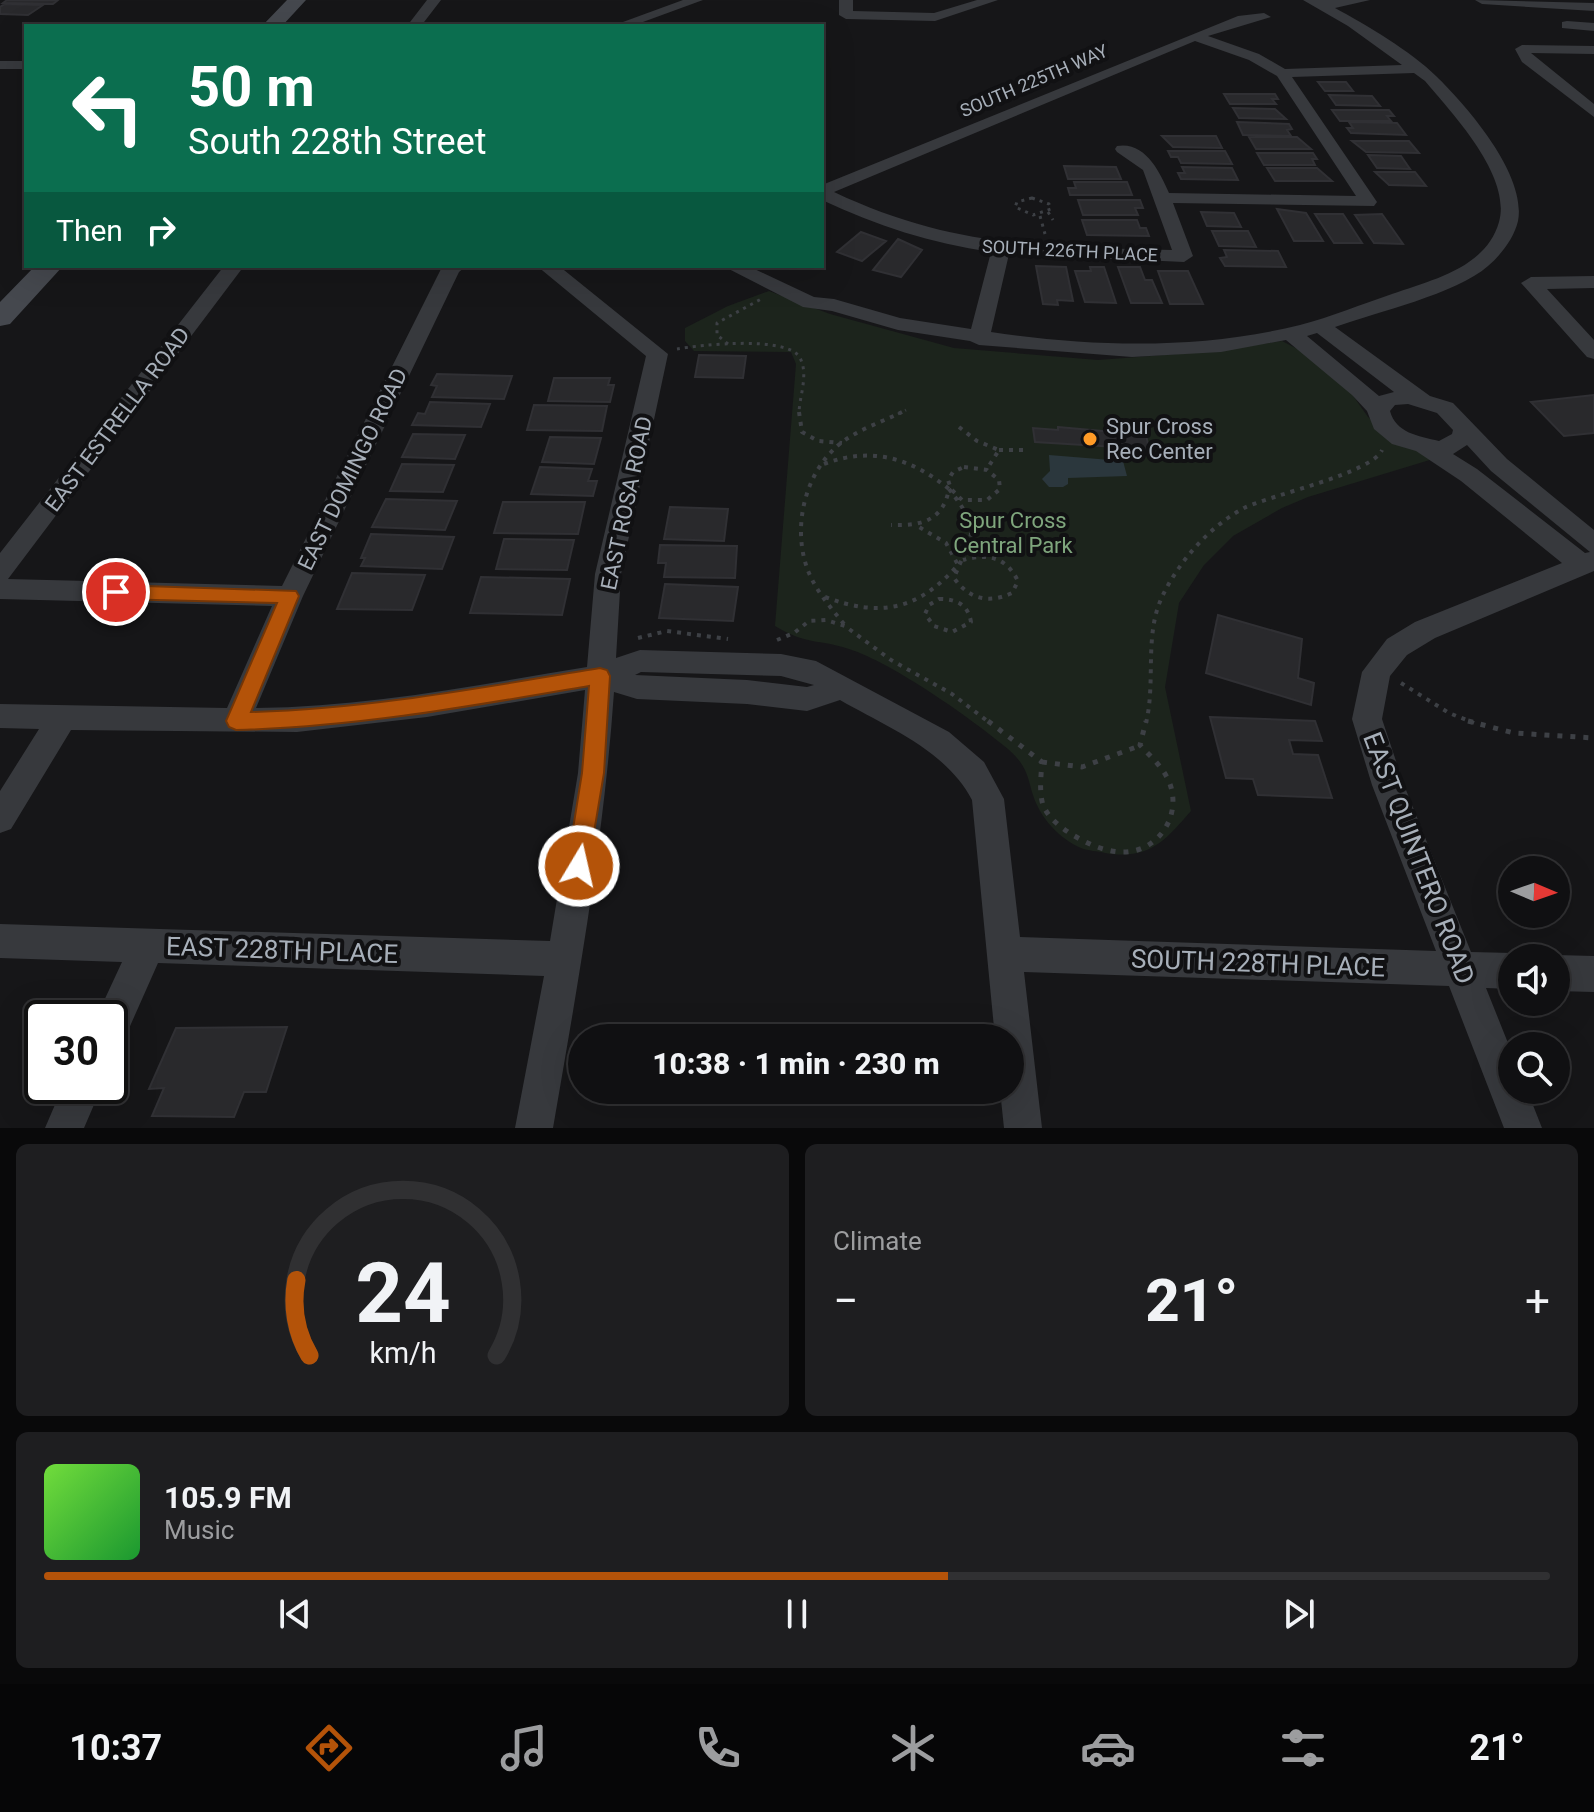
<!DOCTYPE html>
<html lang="en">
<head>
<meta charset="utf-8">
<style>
	body { margin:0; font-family:Roboto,sans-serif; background:#1e1e20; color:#f1f3f6; height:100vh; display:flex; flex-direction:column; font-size:30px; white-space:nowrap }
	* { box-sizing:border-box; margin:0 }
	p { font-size:26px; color:#9c9d9f }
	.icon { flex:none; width:44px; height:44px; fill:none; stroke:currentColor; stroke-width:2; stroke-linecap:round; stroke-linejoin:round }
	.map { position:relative; height:1128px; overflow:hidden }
	.details { display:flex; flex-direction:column; gap:16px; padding:16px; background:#09090a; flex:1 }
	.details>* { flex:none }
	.banner { position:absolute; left:24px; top:24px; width:800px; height:244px; border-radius:0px; box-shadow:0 8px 32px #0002,0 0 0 2px #303032; background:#0b6e4f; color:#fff; overflow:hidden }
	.needle { width:52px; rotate:92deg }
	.controls { position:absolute; left:1498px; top:856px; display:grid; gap:16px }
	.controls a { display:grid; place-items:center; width:72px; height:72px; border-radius:50%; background:#101012; box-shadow:0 8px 32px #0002,0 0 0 2px #303032; font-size:40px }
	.speed { position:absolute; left:24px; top:1000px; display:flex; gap:16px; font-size:40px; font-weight:700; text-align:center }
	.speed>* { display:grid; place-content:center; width:104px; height:104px; border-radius:50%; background:#101012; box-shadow:0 8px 32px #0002,0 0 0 2px #303032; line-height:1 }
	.speed .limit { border:4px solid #111; border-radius:12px; background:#fff; color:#111 }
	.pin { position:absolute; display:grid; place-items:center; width:68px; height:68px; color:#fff; margin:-34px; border:4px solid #fff; border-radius:50%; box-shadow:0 2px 8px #0007 }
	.me { position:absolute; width:88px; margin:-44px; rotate:9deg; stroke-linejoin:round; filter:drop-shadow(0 0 6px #0008) }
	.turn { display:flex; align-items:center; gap:28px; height:168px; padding:0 32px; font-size:36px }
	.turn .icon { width:104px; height:104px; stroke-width:2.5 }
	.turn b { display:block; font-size:56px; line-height:68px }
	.then { display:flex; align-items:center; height:76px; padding:0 32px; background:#0003; gap:16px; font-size:30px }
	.big { font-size:60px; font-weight:800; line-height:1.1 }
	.details .widget { flex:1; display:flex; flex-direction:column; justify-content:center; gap:12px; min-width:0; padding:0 28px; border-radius:12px; background:#1e1e20 }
	.details .dial { align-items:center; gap:0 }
	.dial svg { height:208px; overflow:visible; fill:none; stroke:#303032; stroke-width:7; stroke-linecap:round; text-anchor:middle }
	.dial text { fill:#f1f3f6; stroke:none }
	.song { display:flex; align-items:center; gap:24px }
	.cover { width:96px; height:96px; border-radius:12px; background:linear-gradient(135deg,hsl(100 70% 55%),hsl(130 70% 35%)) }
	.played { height:8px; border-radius:4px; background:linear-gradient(90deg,#b45309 60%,#303032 60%) }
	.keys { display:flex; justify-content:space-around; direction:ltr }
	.heat { display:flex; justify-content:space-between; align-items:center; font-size:44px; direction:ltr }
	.details .tiles { flex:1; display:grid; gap:16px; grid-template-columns:1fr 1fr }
	.widget:last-child { grid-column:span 2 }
	.trip { position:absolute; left:568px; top:1024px; width:456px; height:80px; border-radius:40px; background:#101012; box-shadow:0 8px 32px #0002,0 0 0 2px #303032; font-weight:800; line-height:80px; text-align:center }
	.menu { display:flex; height:128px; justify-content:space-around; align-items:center; background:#060607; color:#9c9d9f }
	.menu .icon { width:56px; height:56px }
	.menu .current { color:#b45309 }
	.menu b { font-size:36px; color:#f1f3f6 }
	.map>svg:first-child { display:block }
	.green { fill:#1c241c }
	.water { fill:#2b373d }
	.building { fill:#29292c; stroke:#303034; stroke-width:2 }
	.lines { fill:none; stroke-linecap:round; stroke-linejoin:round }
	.path-far2 { stroke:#3d4045; stroke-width:3; stroke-dasharray:3 5; stroke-linecap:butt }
	.path-far1 { stroke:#3d4045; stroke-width:4; stroke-dasharray:4 6; stroke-linecap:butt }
	.path { stroke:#3d4045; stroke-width:5; stroke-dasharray:5 8; stroke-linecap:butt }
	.minor { fill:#37393d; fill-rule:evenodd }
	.secondary { fill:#45484e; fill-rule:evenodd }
	.route { fill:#b45309; stroke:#753606; stroke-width:2 }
	.poi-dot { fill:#ff9b27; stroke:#111113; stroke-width:3 }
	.labels { text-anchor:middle; stroke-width:8; stroke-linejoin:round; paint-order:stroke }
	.far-street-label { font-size:18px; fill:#a7afb9; stroke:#111113 }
	.street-label { font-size:22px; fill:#a7afb9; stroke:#111113 }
	.poi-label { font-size:22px; fill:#a7afb9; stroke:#111113; text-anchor:start }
	.park-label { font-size:22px; fill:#7fa67d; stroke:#111113 }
	.near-street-label { font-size:26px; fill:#a7afb9; stroke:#111113 }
</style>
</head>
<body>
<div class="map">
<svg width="1594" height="1128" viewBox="0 0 1594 1128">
	<rect width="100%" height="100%" fill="#161618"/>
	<!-- green -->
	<path class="green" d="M769 291 830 314 954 348 1098 360 1204 352 1282 341 1309 355 1342 380 1368 417 1391 437 1433 459 1308 497 1282 508 1233 536 1204 565 1179 603 1165 687 1191 811C1164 842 1149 860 1105 853 1098 851 1088 851 1081 848 1064 841 1046 824 1038 807 1026 783 1033 771 1008 749 972 719 893 663 849 649 819 639 806 645 775 626L796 364 791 352 694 351 685 341V328L728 306Z"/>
	<!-- water -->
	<path class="water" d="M1049 455 1123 461 1127 476 1068 478V484L1063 487H1049L1042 479 1050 471Z"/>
	<!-- building -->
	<path class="building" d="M7 0H58L53 4 3 3Z
		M5 4 43 5 28 15 0 14V7Z
		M1318 82H1346L1353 91H1325Z
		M1224 94H1275L1278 99H1272L1276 104H1230Z
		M1329 95 1372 96 1380 106 1336 105Z
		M1233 108 1275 109 1286 119 1239 118Z
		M1332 110H1389L1394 116H1387L1391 121H1340Z
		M1237 122 1289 124 1292 129 1287 130 1291 136 1243 135Z
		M1349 122 1397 123 1406 135 1351 133 1347 128H1353Z
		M1162 136H1216L1222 148 1173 147Z
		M1249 137H1297L1311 149H1256Z
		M1352 141H1409L1419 153 1366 152Z
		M1168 151H1225L1232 164 1181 163 1178 157H1171Z
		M1257 153H1313L1317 159H1312L1315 165H1264Z
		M1368 155 1401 156 1410 169 1377 168Z
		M1064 166 1116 167 1121 179H1068Z
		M1182 167 1232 168 1238 180 1181 179 1178 173H1185Z
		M1267 168H1317L1332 181H1275Z
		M1375 172H1415L1426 186 1389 185Z
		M1074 182H1127L1132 195H1070L1068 188H1076Z
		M1078 200H1140L1143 208H1135L1138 215H1083Z
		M1277 209 1306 213 1323 241H1294Z
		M1201 212 1234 213 1241 227 1207 226Z
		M1315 214H1343L1362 243H1334Z
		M1382 214 1403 244 1374 243 1355 215Z
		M1082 220H1137L1140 228H1146L1149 236 1087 235Z
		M1212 231H1248L1256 247 1219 246Z
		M861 232 886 241 862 261 837 252Z
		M898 239 922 250 901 277 873 270Z
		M1224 250 1278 251 1286 267 1225 266 1220 258 1227 257Z
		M1036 266 1066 267 1073 301 1057 300 1058 305 1043 304Z
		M1090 267H1104L1116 303 1085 302 1075 271H1091Z
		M1118 267H1140L1145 280H1152L1162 303H1131Z
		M1158 271H1188L1203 304H1170Z
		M699 355 746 356 743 378 695 377Z
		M437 374 512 376 504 399 432 397 437 386 431 385Z
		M554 378H610L608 385H614L610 402 548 401Z
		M1594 395V433L1564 436 1531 402Z
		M430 402 490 404 481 427 412 425 418 413 425 414Z
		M534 405 607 406 602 431 527 430Z
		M1058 427 1146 435 1149 449 1035 442 1033 428 1058 430Z
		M413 434 465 435 455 459 402 457Z
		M550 437 601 438 594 464 542 462Z
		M402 464 454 465 443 492 390 491Z
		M540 467 592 469 588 481H597L593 496 531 494Z
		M386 499 457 501 445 530 372 527Z
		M503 502H585L578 534 494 533Z
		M670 507 728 509 724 541 664 539Z
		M371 534 454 537 442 569 361 566 365 558H361Z
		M504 539 574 540 567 570 496 569Z
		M660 545 737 546 735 578 664 577 666 563H658Z
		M352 573 425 575 412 610 337 609Z
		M481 577 570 579 562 615 470 613Z
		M665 584 738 587 733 621 659 618Z
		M1218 615 1302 639 1298 678 1314 683 1311 705 1206 673Z
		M1210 717 1315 721 1322 741 1289 740 1293 754 1318 755 1332 798 1258 795 1253 779 1226 778Z
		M287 1027 266 1092H244L234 1117 152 1116 164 1088 149 1089 176 1028Z"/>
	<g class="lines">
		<!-- path-far2 -->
		<path class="path-far2" d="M1032 198 1049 204 1051 209 1033 215 1015 207 1017 202Z
			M1048 212 1053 220
			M1040 216 1045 234
			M728 344 717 335V323L763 298
			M677 349C700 345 788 335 800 358 809 375 799 397 799 414
			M898 414 906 410"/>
		<!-- path-far1 -->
		<path class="path-far1" d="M799 412 802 432 818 441 842 443
			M959 427 977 441 999 450 987 469
			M999 450H1025
			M824 464C871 446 911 458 949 489 943 521 921 526 891 525
			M964 467 987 470 999 480 1000 489 987 500H962L951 489 948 480 953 472Z
			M949 489C983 533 972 532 954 578 969 599 988 604 1012 593L1018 581C1006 557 988 553 963 560
			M825 597C881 618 918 610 958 565L946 543 919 527
			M939 599C956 599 968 604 971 622L952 632 934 626 925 614 929 605Z
			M844 624C831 608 817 592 809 573 791 530 804 472 841 443 859 429 882 422 902 412
			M638 638 667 631 728 639
			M777 640 794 633 809 621 826 620 845 626 891 660 952 694 990 723
			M1401 683 1449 713 1474 723
			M1146 723C1156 682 1144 635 1162 597 1179 561 1209 527 1244 508 1274 494 1372 473 1382 450"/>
		<!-- path -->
		<path class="path" d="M988 721 1042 762C1041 776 1039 792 1043 805 1048 817 1058 825 1068 832 1084 842 1102 851 1120 852 1156 854 1182 818 1170 784 1164 768 1151 757 1140 745L1146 721
			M1468 721 1514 733 1594 738
			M1042 762 1082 767 1139 746"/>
		<!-- minor -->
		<path class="minor" d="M427 0H441L421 26H407Z
			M683 0H703L632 26H612Z
			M839 0H853V11L934 13 977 0H998L935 21 846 19 839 15Z
			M1303 0H1370L1335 8C1365 24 1412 52 1436 76 1467 106 1527 175 1518 221 1514 238 1501 255 1488 266 1456 294 1377 312 1335 327L1430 396 1453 403 1507 459 1594 530V571L1435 638 1407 655 1390 676 1382 719 1404 785 1471 952 1512 953 1523 958H1512V989L1486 988 1512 1053V1090H1527L1542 1128H1504L1449 986 1024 972 1042 1128H1004L1000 1090H1010V1038H995L972 800C946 750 887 727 840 700L807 711 747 704 637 699 614 692C604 838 578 983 553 1128H515L544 976 158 963 123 1042 110 1047V1018H96L122 962 0 958V924L550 941 578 773 585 690 427 717 297 732 71 730 11 829 0 833V791L39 729 0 728V704L227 708 272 606 0 599V553L224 266H244L8 579 282 586 441 269 443 266H466L459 272 303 596 256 708C367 707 478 685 587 667L595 574 646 356 537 266H559L668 354 621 574 616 658 640 650 781 654 816 661 949 732 984 762 1004 799 1020 937 1436 951 1372 785 1352 719 1362 672 1387 639 1415 622 1562 563 1461 481 1416 451 1392 444 1374 429 1367 411 1352 395 1286 340 1221 352 1132 357 979 345 970 341 898 330 832 311 803 307 723 266H748L814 297 834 299 900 318 971 329 991 252C931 243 877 226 822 200V185L1238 16 1264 13 1271 17 1208 36 1259 54 1285 69 1402 65 1348 26ZM1195 41 1249 60 1277 76 1356 196 1169 193C1160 172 1145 141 1117 146L1115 149 1117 152 1143 170 1172 250C1046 247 952 248 834 192ZM1414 73 1425 81C1452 113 1512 176 1499 222 1486 268 1432 280 1392 294 1362 304 1331 317 1300 325 1199 350 1094 347 991 332L1009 254 1184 262 1193 256 1173 203 1374 206 1377 202 1292 77ZM1317 333 1394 392 1379 396 1307 336ZM1408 404 1437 413 1453 430 1452 434 1439 441C1418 436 1396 433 1390 411L1395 405ZM1467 445 1491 471 1590 552 1585 553 1477 469 1453 454ZM641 672 781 676 814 685 807 687 747 680 635 675Z
			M1475 0 1594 3V11L1482 4Z
			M1567 21 1594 23V31L1562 28V22Z
			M1522 45 1594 46V54L1531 53 1594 104V117L1522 62 1515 49Z
			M0 61H26V69H0Z
			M1594 276V288L1547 289 1594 340V359L1587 357 1521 283 1531 277Z
			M1556 955 1594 956V992L1556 991V958H1550Z
			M63 1086H102L84 1128H45Z"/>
		<!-- secondary -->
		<path class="secondary" d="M287 0H306L282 26H262Z
			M35 266H63L10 324 0 326V302Z"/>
	</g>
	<!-- route -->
	<path class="route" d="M116 585 296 591 299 596 251 712C368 709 484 687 600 668L607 670 610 676 604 773 587 874 579 877 571 874 567 866 582 773 589 686C472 706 356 727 236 730L229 727 226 721 277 603 116 599 106 592Z"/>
	<!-- markers -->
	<circle class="poi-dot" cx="1090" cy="439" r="8"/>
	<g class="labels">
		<!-- far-street labels -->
		<g class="far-street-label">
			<text transform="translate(1034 81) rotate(-23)" y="6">SOUTH 225TH WAY</text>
			<text transform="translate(1070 251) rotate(3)" y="6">SOUTH 226TH PLACE</text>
		</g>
		<!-- street labels -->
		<g class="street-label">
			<text transform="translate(117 419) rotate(-53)" y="8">EAST ESTRELLA ROAD</text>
			<text transform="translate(352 469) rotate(-64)" y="8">EAST DOMINGO ROAD</text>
			<text transform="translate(626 503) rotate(-78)" y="8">EAST ROSA ROAD</text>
		</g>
		<!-- poi labels -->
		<g class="poi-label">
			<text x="1106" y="434">Spur Cross<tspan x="1106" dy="25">Rec Center</tspan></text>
		</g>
		<!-- park labels -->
		<g class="park-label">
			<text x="1013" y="528">Spur Cross<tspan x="1013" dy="25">Central Park</tspan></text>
		</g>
		<!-- near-street labels -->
		<g class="near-street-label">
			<text transform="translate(1419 858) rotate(69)" y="9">EAST QUINTERO ROAD</text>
			<text transform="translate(282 950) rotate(2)" y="9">EAST 228TH PLACE</text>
			<text transform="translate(1258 963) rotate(2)" y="9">SOUTH 228TH PLACE</text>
		</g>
	</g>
</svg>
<div class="controls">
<a><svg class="needle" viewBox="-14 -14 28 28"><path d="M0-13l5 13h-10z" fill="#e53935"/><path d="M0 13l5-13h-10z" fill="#9c9d9f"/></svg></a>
<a><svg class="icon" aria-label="sound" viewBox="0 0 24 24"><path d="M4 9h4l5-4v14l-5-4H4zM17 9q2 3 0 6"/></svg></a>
<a><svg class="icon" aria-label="search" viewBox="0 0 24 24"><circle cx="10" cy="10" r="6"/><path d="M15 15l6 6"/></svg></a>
</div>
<div class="speed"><div class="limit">30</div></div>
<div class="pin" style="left:116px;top:592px;background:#d93025"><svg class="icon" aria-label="arrive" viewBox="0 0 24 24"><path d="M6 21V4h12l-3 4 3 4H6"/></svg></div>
<svg class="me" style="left:579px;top:866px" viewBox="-20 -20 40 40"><circle r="17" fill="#b45309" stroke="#fff" stroke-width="3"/><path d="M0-11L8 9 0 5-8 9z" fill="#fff"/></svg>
<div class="trip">10:38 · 1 min · 230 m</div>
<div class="banner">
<div class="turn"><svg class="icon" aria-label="left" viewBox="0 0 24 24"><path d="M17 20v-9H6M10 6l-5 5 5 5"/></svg><div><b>50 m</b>South 228th Street</div></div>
<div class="then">Then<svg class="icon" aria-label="right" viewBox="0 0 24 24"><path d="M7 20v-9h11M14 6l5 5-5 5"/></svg></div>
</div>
</div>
<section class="details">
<div class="tiles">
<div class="widget dial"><svg viewBox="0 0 100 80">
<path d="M14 69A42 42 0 1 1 86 69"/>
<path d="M14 69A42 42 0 0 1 9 40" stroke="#b45309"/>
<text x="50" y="56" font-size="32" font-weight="700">24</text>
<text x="50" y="72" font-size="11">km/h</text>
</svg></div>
<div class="widget"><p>Climate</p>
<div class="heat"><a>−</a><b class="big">21°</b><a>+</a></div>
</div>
<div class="widget">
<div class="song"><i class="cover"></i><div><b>105.9 FM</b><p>Music</p></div></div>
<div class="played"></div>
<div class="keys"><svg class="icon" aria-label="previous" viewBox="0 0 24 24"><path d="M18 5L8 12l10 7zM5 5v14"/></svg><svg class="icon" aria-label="pause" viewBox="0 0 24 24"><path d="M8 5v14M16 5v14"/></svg><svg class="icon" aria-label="next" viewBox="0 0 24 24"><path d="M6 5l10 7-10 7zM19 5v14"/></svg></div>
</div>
</div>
</section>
<nav class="menu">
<b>10:37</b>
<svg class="icon current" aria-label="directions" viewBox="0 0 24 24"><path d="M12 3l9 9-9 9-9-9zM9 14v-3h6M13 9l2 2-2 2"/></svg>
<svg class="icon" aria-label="music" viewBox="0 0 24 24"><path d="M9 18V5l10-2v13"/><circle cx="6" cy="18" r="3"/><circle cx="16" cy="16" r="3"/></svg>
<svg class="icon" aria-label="phone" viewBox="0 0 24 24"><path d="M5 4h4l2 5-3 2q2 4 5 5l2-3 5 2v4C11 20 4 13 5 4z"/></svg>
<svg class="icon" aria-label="climate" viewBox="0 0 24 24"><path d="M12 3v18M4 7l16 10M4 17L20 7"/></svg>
<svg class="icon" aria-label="car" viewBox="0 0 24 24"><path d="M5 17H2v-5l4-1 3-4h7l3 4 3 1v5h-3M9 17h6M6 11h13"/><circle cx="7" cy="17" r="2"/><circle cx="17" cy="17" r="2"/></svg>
<svg class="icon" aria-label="filters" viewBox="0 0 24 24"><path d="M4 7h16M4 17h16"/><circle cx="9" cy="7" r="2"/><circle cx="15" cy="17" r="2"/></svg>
<b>21°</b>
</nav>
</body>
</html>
